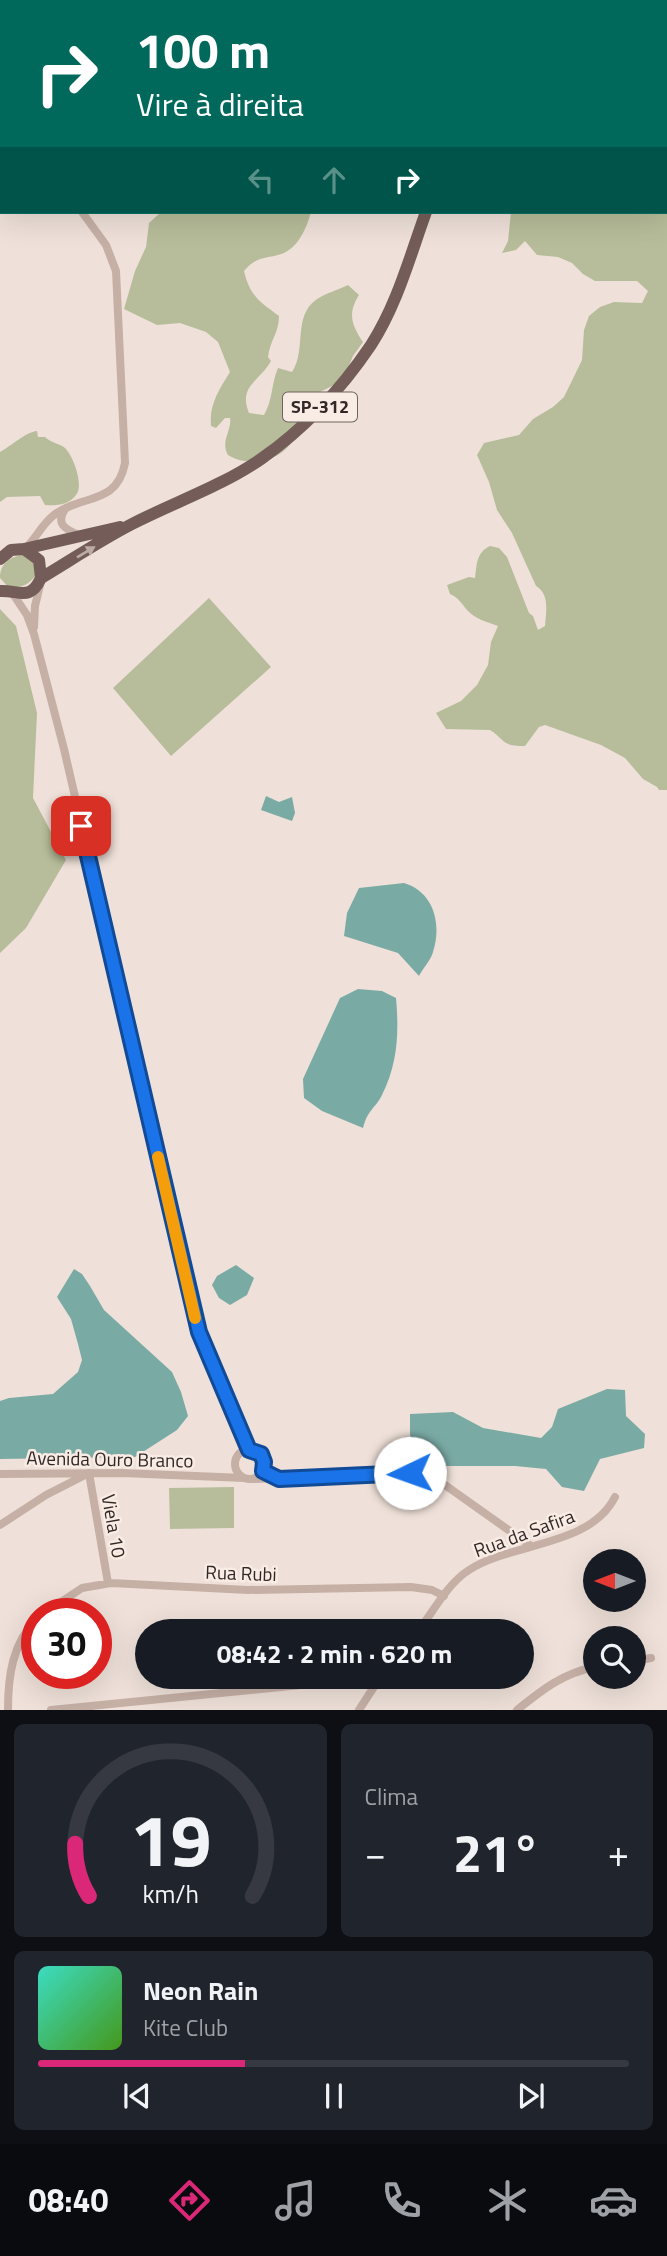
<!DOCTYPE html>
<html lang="pt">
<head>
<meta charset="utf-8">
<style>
	body { margin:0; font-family:"Titillium Web",sans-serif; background:#20242c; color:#f1f3f6; height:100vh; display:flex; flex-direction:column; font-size:26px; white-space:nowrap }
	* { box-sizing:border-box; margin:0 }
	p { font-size:23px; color:#9ea1a6 }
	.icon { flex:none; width:38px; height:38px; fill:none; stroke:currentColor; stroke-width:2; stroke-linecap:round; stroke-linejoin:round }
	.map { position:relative; height:1710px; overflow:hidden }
	.panel { display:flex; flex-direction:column; gap:14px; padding:14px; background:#0d0f14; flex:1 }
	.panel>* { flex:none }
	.banner { position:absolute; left:0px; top:0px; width:668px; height:214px; box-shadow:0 7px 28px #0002; background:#00695c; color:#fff; overflow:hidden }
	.needle { width:46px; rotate:270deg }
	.tools { position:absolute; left:583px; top:1549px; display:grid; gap:14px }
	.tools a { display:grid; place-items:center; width:63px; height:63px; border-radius:50%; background:#171b24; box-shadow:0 7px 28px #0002; font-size:35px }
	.speed { position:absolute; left:21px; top:1598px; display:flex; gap:14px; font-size:35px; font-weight:700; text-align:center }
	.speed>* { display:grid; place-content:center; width:91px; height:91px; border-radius:50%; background:#171b24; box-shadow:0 7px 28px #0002; line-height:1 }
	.speed .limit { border:10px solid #d22; background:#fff; color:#111 }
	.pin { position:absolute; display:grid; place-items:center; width:60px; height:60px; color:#fff; margin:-30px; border-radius:14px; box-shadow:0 4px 10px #0006 }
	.me { position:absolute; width:77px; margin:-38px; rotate:267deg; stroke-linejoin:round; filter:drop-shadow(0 0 5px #0008) }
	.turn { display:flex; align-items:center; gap:24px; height:147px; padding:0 21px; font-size:32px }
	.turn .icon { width:91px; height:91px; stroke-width:2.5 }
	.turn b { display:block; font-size:49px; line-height:60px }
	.lanes { display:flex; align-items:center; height:66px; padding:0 21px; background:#0003; justify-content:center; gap:35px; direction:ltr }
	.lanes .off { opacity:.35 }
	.big { font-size:52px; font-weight:700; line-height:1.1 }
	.panel .card { flex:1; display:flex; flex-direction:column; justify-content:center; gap:10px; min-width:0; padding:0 24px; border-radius:10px; background:#20242c }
	.panel .dial { align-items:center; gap:0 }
	.dial svg { height:182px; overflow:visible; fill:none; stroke:#363941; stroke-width:7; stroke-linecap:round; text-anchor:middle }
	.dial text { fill:#f1f3f6; stroke:none }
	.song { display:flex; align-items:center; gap:21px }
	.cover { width:84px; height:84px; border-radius:10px; background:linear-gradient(135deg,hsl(170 70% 55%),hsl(100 70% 35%)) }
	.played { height:7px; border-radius:4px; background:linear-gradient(90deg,#db2777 35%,#363941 35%) }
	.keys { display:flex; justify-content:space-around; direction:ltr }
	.heat { display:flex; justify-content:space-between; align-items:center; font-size:38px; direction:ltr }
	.panel .tiles { flex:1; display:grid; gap:14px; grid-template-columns:1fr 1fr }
	.card:last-child { grid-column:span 2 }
	.trip { position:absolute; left:135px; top:1619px; width:399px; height:70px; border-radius:35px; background:#171b24; box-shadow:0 7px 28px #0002; font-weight:700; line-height:70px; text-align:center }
	.tabs { display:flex; height:112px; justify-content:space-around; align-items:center; background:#090b0e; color:#9ea1a6 }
	.tabs .icon { width:49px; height:49px }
	.tabs .selected { color:#db2777 }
	.tabs b { font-size:32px; color:#f1f3f6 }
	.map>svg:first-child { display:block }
	.green { fill:#b7bd9a }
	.water { fill:#7aaaa4 }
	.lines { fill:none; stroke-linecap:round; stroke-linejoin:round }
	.street { stroke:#c6b0a6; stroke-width:8 }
	.primary { stroke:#745d58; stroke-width:12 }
	.oneway { fill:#bdaca6 }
	.route-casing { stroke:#114b97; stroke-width:18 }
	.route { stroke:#1a73e8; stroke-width:12 }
	.slow { stroke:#f59e0b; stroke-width:12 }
	.labels { text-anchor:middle; stroke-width:5; stroke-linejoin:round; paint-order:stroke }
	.shield { fill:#f8ece5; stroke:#6e6360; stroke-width:2 }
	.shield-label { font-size:18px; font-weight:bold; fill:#332827 }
	.street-label { font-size:19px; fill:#332827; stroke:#f8ece5 }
</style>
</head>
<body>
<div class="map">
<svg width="667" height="1710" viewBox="0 0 667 1710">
	<rect width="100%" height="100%" fill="#efe1d9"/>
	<!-- green -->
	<path class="green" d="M667 124V790H659L657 787 643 779 625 758 601 745 545 725 539 727 525 746C500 746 506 740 490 730L446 729 436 713 461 701 477 685 488 665 491 642 498 626C487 622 475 619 467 610 461 603 459 598 450 594L447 585 469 577 475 578C477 564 476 553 490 546L499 548 507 557 529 613 533 616 538 630 545 626C546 612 550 594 536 586L512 533 497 510 489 482 477 455 484 443 519 435 533 419 553 407 564 397 582 360 584 330 589 316 600 307 614 302 642 303 648 291 637 281H595L583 274 572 263 558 257 537 255 525 241 516 250 502 253 508 241 511 212H667Z
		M161 212H311C307 227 299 246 284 253 266 260 259 254 244 271 250 296 259 301 279 316 279 333 270 340 268 357L271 361C259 382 238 386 249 413L264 415C273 400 271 384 278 368L292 372C307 350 292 316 317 299 326 293 338 290 348 285L359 295C347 314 352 325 363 342L353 356 345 375 338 383 314 395C304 426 292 459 255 462 246 462 236 460 228 455 220 441 232 431 230 418H225L216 428 211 426C209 404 219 390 230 372L218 342 206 332 180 323 157 325 124 309 135 271 146 247 149 223Z
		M37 431 38 437H45C51 443 59 443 65 448 74 457 84 486 76 495 69 505 56 506 45 505L40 496 7 497 0 502V452C11 446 26 432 37 431Z
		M25 554 35 560 36 575C29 585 21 588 8 587L0 578C0 563 10 557 25 554Z
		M209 598 271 667 171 756 113 688Z
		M0 609 16 626 37 713 33 798 66 860 26 928 0 953Z
		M234 1487V1528L170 1529 169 1488Z"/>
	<!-- water -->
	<path class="water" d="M266 796 279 802 292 797 295 813 292 821 261 810Z
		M404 883C434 892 442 924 433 952 431 960 423 968 419 976L398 953 344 936 347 913 359 888Z
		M358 989 382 991 396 998C399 1032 398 1063 382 1095 375 1109 368 1109 363 1128L322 1111 304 1098 303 1079 340 998Z
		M236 1265 254 1278 247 1295 230 1305 219 1298 212 1285 217 1276Z
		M74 1269 82 1274 90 1286 104 1310 172 1372 181 1392 188 1416 177 1430 135 1457 0 1459V1401L9 1398 53 1394 78 1372 82 1360 78 1344 71 1319 57 1297Z
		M607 1389 625 1390 626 1416 645 1434 644 1448 600 1459 584 1491 562 1487 546 1469 515 1466H443L418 1450 410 1435V1414L453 1412 483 1428 541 1438 552 1427 558 1409Z"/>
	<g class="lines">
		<!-- street -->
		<path class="street" d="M23 0 24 2
			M66 508C55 523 64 529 79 535
			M26 548C36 538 43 523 54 515 81 494 117 506 125 463L116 271 106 245 82 212
			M13 594 27 615 34 634 64 749 199 1333 249 1450
			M34 627 35 606 40 585
			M235 1464a15 15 0 1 1 30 0a15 15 0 1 1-30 0Z
			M0 1474 122 1473 244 1478
			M254 1479 417 1474 445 1485 531 1546
			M0 1525 46 1495 89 1473 108 1583
			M43 1614 82 1588 111 1583 248 1590 411 1587 432 1590 444 1596
			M418 1631C434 1611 447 1584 469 1570 512 1542 590 1547 615 1497
			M634 1661 651 1658
			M8 1710C8 1677 12 1643 37 1619
			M51 1710 381 1677
			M359 1710 381 1676
			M517 1710C542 1690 563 1673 595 1667"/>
		<!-- primary -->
		<path class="primary" d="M530 2 532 0
			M24 549 39 560 41 578
			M0 559 11 550 24 549 120 527
			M0 591C19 590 30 602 41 578 71 560 101 540 132 524 175 502 222 486 261 459 304 429 342 388 371 345 397 305 410 256 426 212"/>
	</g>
	<!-- one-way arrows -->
	<defs><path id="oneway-solid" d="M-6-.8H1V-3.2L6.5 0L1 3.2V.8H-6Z" transform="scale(1.75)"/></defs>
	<use class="oneway" href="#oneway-solid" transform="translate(86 552) rotate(-31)"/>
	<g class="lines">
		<!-- route casing -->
		<g class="route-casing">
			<path id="route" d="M81 826 199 1332 249 1450 261 1454 264 1462 263 1471 279 1479 410 1473"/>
		</g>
		<!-- route -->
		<use href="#route" class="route"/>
		<!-- slow -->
		<path class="slow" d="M158 1157 195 1318"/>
	</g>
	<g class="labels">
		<!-- shield labels -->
		<rect class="shield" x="283" y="392.5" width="74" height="29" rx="5"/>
		<g class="shield-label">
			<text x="320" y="413">SP-312</text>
		</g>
		<!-- street labels -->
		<g class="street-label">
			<text transform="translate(110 1459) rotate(1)" y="7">Avenida Ouro Branco</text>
			<text transform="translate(114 1526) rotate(80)" y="7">Viela 10</text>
			<text transform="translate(524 1533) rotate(-20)" y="7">Rua da Safira</text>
			<text transform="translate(241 1573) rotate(2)" y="7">Rua Rubi</text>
		</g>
	</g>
</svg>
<div class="tools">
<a><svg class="needle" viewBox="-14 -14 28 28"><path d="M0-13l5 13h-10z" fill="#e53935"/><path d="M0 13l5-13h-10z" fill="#9ea1a6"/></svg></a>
<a><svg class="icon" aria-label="search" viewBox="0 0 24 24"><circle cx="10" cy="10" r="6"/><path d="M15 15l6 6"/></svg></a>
</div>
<div class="speed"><div class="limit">30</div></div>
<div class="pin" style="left:81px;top:826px;background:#d93025"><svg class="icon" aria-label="arrive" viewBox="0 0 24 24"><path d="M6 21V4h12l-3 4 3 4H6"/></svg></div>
<svg class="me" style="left:410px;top:1473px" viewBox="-20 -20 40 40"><circle r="19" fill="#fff"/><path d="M0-13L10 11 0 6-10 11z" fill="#1a73e8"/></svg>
<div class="trip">08:42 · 2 min · 620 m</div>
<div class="banner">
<div class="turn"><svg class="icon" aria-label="right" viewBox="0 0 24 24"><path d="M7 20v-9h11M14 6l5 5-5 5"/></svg><div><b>100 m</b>Vire à direita</div></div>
<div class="lanes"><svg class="icon off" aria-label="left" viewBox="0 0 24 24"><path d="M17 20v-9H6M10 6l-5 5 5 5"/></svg><svg class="icon off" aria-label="ahead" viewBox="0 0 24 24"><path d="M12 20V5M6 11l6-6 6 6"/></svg><svg class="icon" aria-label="right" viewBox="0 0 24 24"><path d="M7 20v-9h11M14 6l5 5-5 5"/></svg></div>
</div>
</div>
<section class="panel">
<div class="tiles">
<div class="card dial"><svg viewBox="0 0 100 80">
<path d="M14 69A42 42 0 1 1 86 69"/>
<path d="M14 69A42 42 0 0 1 8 46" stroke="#db2777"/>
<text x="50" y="56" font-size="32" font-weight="700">19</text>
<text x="50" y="72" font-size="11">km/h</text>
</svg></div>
<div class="card"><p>Clima</p>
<div class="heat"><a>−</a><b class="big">21°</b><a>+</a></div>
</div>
<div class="card">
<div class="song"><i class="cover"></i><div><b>Neon Rain</b><p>Kite Club</p></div></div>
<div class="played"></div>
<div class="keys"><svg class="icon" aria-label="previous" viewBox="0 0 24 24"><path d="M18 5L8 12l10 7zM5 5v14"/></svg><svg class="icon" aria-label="pause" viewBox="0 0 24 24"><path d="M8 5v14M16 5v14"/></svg><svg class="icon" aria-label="next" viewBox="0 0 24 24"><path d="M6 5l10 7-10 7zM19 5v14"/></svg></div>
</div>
</div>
</section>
<nav class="tabs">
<b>08:40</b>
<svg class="icon selected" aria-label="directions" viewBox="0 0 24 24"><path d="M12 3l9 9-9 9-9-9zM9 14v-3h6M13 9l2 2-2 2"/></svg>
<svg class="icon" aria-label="music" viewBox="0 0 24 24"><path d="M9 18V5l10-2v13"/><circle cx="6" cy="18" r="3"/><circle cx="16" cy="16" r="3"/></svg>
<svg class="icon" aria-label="phone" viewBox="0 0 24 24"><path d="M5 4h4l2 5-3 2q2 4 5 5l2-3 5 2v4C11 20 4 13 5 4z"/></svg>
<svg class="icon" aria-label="climate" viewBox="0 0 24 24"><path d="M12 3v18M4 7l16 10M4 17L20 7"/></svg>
<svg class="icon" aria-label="car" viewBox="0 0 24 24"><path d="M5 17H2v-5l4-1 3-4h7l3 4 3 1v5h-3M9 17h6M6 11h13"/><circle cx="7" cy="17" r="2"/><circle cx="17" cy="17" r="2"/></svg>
</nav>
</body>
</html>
